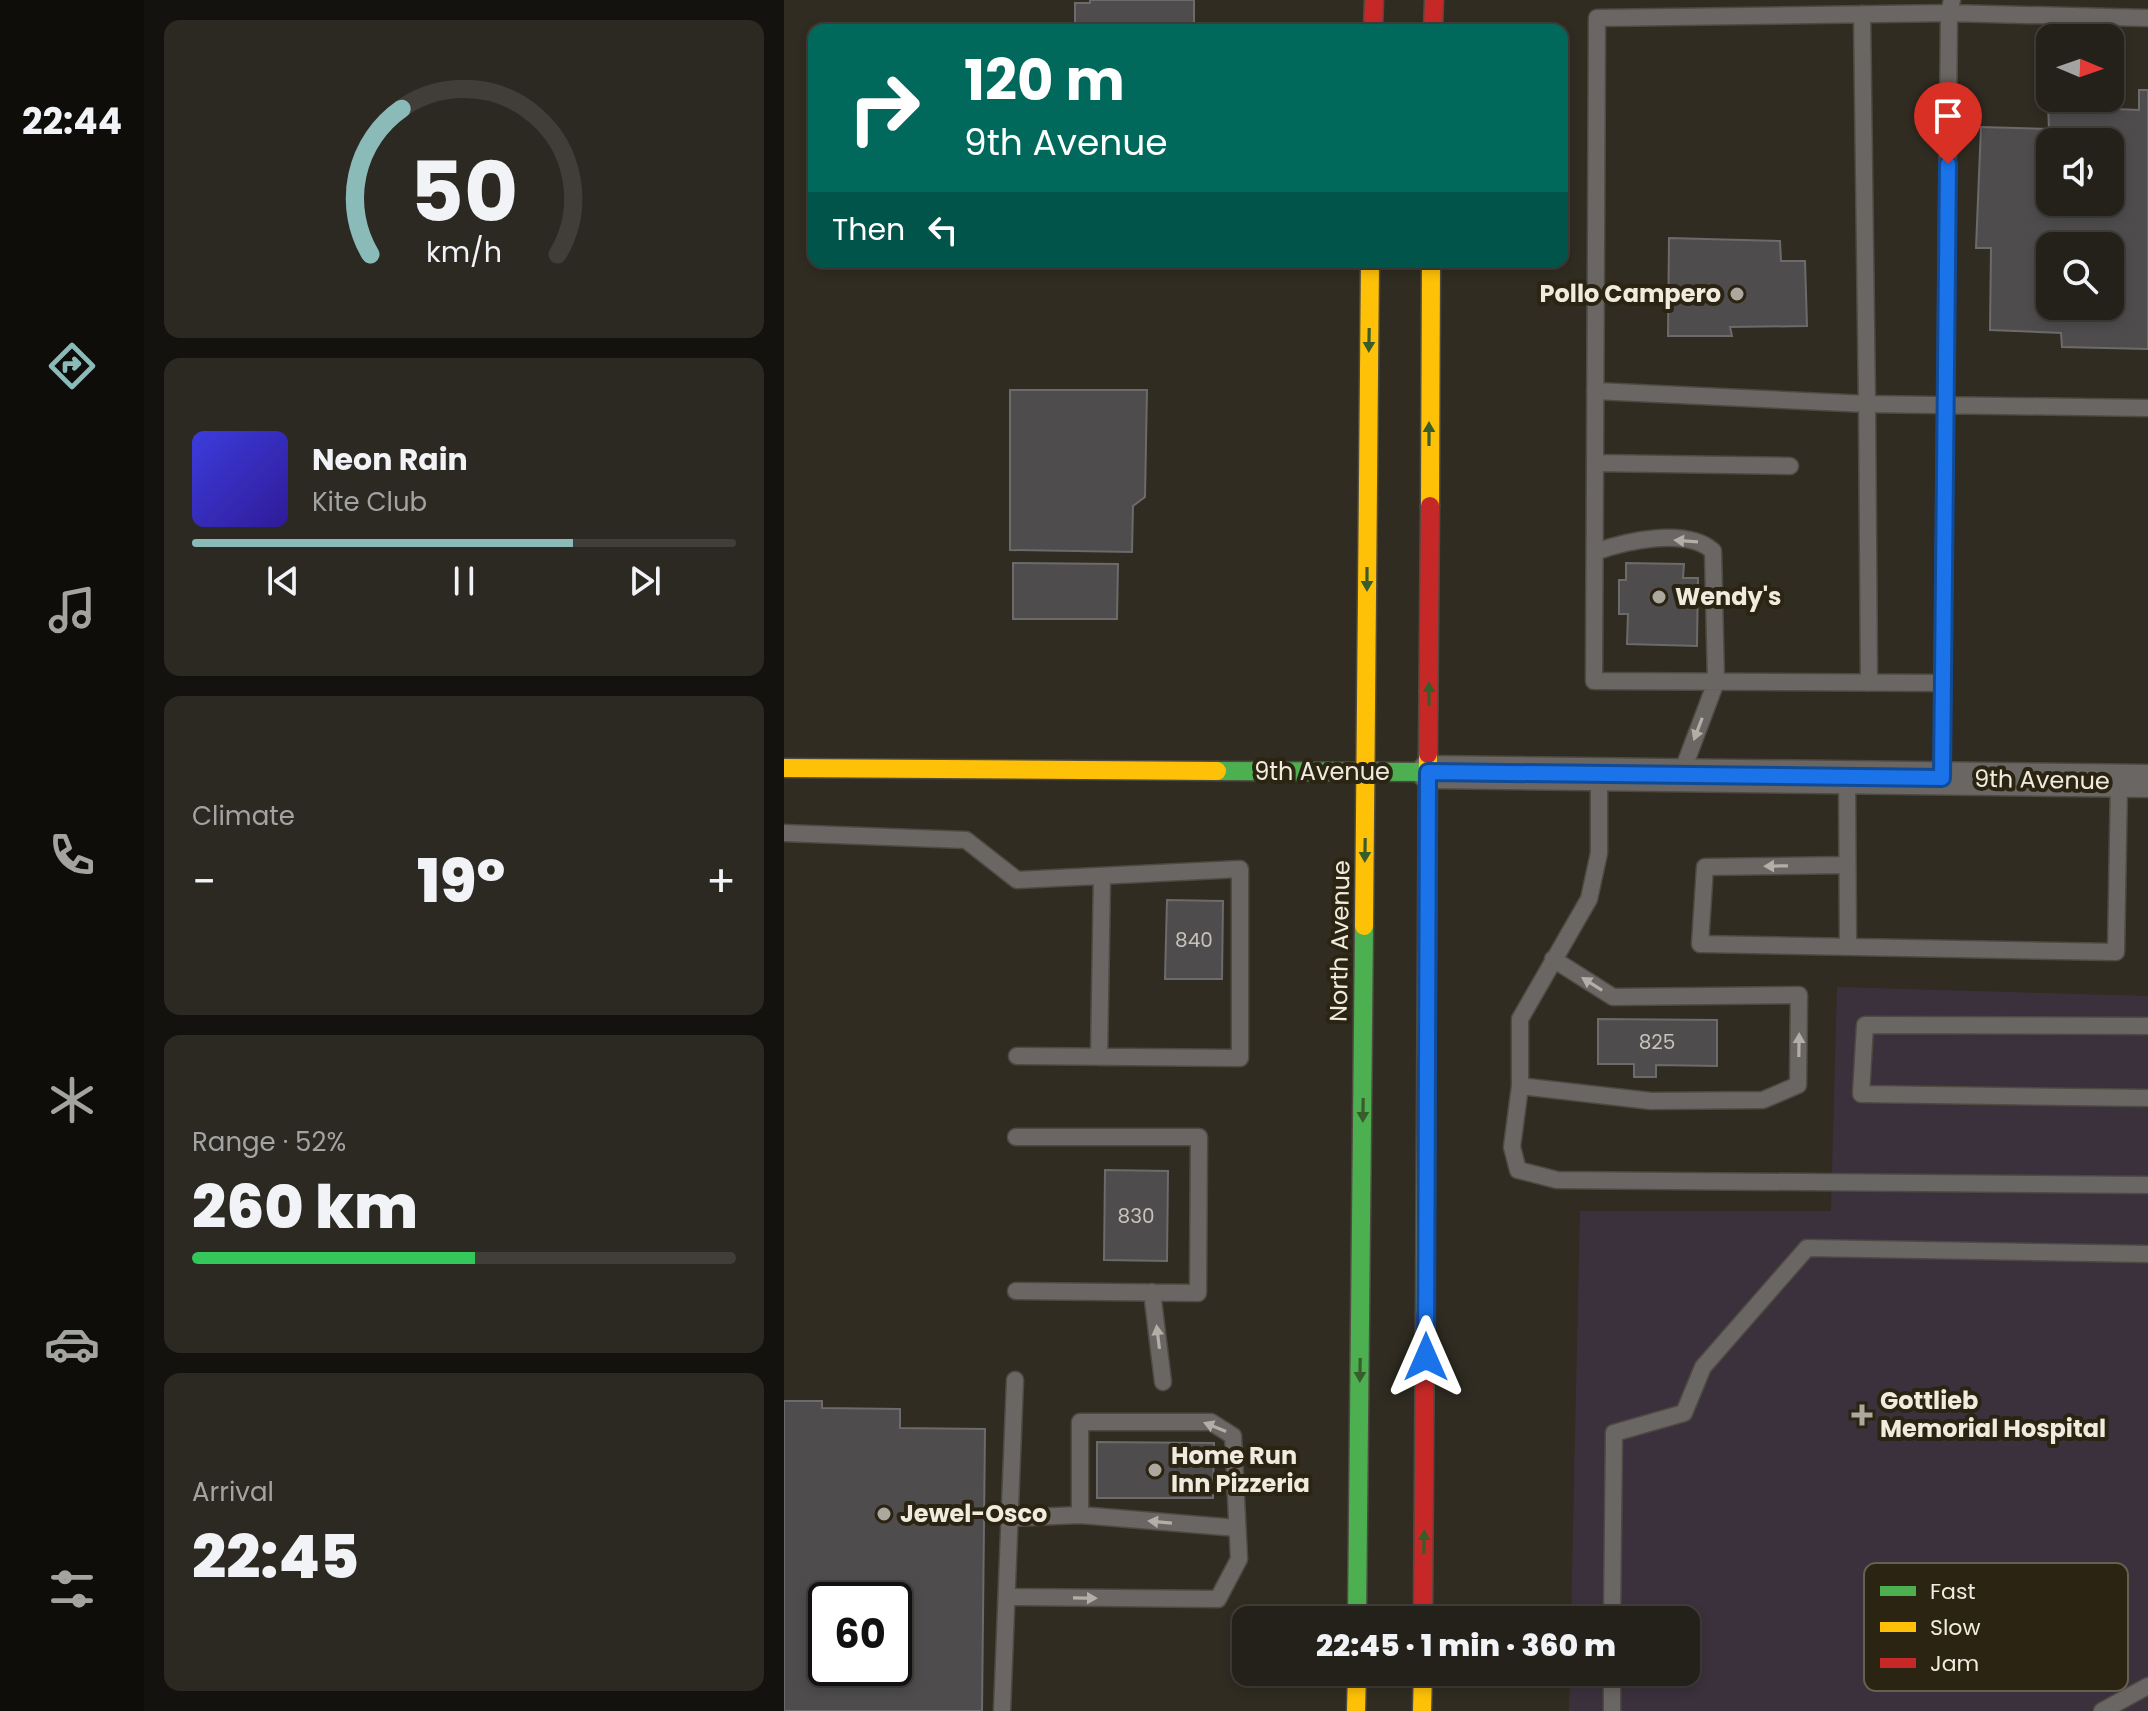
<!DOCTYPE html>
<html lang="en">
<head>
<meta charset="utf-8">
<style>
	body { margin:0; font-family:Poppins,sans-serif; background:#2c2923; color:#f1f3f6; height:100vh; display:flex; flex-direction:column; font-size:30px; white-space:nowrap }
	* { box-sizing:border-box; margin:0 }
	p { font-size:26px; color:#a3a3a2 }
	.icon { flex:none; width:44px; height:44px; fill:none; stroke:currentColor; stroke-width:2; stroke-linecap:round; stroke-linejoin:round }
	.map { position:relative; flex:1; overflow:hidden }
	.drawer { display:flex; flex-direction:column; gap:20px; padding:20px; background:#14120e; width:640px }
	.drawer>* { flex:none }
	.top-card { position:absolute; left:24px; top:24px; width:760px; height:244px; border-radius:16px; box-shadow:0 4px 12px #0003,0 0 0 2px #413e39; background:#00695c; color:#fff; overflow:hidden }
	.needle { width:52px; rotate:92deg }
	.controls { position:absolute; left:1252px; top:24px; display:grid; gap:16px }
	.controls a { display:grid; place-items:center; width:88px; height:88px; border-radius:16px; background:#24211a; box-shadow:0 4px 12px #0003,0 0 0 2px #413e39; font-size:40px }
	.speed { position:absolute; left:24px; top:1582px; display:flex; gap:16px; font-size:40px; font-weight:700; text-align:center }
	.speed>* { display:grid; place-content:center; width:104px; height:104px; border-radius:50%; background:#24211a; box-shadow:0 4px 12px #0003,0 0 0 2px #413e39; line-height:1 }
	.speed .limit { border:4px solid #111; border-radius:12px; background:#fff; color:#111 }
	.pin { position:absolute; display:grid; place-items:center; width:68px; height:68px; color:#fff; margin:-82px -34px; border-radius:50% 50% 50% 0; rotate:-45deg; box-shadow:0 0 8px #0007 }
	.pin .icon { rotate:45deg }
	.me { position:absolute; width:88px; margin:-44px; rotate:0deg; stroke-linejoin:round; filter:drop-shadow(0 0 6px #0008) }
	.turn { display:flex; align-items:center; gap:28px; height:168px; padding:0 24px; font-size:36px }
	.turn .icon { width:104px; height:104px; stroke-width:2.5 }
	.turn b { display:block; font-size:56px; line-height:68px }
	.then { display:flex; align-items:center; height:76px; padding:0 24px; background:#0003; gap:16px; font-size:30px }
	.big { font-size:60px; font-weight:800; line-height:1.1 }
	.drawer .widget { flex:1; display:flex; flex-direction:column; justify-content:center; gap:12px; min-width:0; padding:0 28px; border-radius:16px; background:#2c2923 }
	.drawer .dial { align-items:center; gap:0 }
	.dial svg { height:208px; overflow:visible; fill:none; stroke:#413e39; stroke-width:7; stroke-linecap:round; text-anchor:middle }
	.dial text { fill:#f1f3f6; stroke:none }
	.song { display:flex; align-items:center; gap:24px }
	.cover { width:96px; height:96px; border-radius:12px; background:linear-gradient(135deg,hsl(240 70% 55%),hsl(250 70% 35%)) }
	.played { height:8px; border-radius:4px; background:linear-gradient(90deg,#8bbbb9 70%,#413e39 70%) }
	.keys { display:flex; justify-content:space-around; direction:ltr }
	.heat { display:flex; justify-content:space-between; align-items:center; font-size:44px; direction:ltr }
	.charge { height:12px; border-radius:6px; background:linear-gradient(90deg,#34c759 52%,#413e39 0) }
	.trip { position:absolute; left:448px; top:1606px; width:468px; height:80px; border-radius:16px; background:#24211a; box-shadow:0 4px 12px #0003,0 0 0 2px #413e39; font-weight:800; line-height:80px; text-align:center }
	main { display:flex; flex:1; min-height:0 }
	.menu { display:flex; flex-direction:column; width:144px; justify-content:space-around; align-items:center; background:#0e0d0a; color:#a3a3a2 }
	.menu .icon { width:56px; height:56px }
	.menu .selected { color:#8bbbb9 }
	.menu b { font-size:36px; color:#f1f3f6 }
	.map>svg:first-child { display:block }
	.medical { fill:#3b313d }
	.building { fill:#4e4c4c; stroke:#6c6a6a; stroke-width:2; fill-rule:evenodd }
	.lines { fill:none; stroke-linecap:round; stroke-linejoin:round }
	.lane-casing { stroke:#4e4a41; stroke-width:19 }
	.street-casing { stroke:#4e4a41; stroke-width:35 }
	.fast-casing { stroke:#4e4a41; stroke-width:21 }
	.slow-casing { stroke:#4e4a41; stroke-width:21 }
	.jam-casing { stroke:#4e4a41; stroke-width:21 }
	.lane { stroke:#696663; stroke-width:16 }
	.street { stroke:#696663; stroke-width:32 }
	.fast { stroke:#4caf50; stroke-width:18 }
	.slow { stroke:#ffc107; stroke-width:18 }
	.jam { stroke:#c62828; stroke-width:18 }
	.oneway { fill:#395c2b }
	.oneway2 { fill:#b3afa7 }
	.route-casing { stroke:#114b97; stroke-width:20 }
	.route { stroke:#1a73e8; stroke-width:14 }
	.poi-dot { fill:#ada89d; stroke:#2c2412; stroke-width:3 }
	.labels { text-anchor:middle; stroke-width:8; stroke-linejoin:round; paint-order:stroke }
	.number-label { font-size:20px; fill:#c8c3ba }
	.poi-label { font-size:24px; font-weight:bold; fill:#f0ebdf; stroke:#2c2412; text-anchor:start }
	.street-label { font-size:24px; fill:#f0ebdf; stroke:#2c2412 }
	.key { fill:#2c2412; stroke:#676050; stroke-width:2 }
	.key-label { font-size:22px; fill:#f0ebdf }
</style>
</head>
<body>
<main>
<nav class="menu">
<b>22:44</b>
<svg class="icon selected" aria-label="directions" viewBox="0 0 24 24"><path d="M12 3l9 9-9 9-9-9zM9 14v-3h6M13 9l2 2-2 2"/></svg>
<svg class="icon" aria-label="music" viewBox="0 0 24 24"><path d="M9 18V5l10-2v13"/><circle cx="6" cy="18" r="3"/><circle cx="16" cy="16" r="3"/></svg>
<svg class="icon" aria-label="phone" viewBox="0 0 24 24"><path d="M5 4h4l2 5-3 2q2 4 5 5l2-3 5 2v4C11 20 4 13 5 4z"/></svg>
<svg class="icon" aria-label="climate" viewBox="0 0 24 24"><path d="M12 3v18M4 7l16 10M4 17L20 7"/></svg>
<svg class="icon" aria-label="car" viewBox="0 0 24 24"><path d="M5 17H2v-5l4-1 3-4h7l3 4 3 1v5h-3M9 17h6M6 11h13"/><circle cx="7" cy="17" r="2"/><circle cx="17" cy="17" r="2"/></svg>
<svg class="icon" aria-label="filters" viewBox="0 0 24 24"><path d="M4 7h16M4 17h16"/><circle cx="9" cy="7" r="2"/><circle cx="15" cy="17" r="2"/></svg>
</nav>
<section class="drawer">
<div class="widget dial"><svg viewBox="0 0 100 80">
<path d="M14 69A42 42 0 1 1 86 69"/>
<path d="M14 69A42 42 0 0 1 26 13" stroke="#8bbbb9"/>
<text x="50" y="56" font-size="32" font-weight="700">50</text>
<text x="50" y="72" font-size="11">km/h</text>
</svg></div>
<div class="widget">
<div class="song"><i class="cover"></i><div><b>Neon Rain</b><p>Kite Club</p></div></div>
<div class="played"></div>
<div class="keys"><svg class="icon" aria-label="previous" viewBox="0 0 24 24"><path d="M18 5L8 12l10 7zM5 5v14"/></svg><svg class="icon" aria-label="pause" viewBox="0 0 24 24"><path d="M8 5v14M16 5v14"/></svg><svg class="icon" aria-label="next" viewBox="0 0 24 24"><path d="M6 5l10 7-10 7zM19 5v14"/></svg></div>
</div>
<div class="widget"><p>Climate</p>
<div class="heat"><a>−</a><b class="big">19°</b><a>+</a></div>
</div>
<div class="widget"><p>Range · 52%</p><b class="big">260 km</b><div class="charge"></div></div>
<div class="widget"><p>Arrival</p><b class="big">22:45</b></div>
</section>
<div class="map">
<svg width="1364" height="1711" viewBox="0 0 1364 1711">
	<rect width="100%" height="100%" fill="#302c22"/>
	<!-- medical -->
	<path class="medical" d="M1053 987 1364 996V1711H785L786 1672H902V1620H787L796 1211H1047Z"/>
	<!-- building -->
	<path class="building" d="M306 0H410V30H291V3H306Z
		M1355 90H1364V349L1278 347 1277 333 1206 330 1207 248H1192L1197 127 1265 129 1264 106 1355 110ZM1266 142H1326V202H1266ZM1266 246H1326V306H1266Z
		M885 238 996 241 997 261H1021L1023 326 946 327 948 336H884Z
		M226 390H363L361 497 349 506 348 552 226 550Z
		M229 563 334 564 333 619H229Z
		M842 563 900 564 899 578H914L913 646 843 644 844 614H835V580H842Z
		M383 900 439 901 438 979H381Z
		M814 1019 933 1020V1066L872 1065V1077H850V1064H814Z
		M321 1170 384 1171 383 1261 320 1260Z
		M0 1401H38V1408L116 1409V1428L201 1429 198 1711H0ZM42 1600H110V1668H42Z
		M313 1442 430 1443 429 1498H313Z"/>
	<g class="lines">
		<!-- lane casing -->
		<g class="lane-casing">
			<path id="lane" d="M1078 14 1083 404 1364 408
				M811 391 1083 404 1085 683
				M811 463 1006 466
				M811 552C842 541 902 527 929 551L932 682 897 775
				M1159 683 810 681 813 18 1165 13 1168 0
				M815 774V853L805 899 736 1019V1086L728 1147 734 1170 773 1180 1364 1185
				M1063 777 1064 947
				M1158 778 1165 13 1364 18
				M0 833 182 840 233 880 456 869V1058L233 1056
				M1063 865 921 867 916 944 1332 952 1335 781
				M1364 1026 1081 1025 1077 1094 1364 1098
				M315 1057 318 876
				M736 1086 867 1101 979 1100 1014 1085 1015 995 829 997 769 959
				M232 1291 414 1293 415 1137H232
				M368 1292 379 1382
				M296 1515 453 1528
				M223 1597 434 1599 455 1559 449 1436 427 1422H296V1515L226 1518
				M828 1620 830 1433 900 1413 919 1367 1023 1248 1364 1254
				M218 1711 231 1380
				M828 1711V1672
				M1318 1711 1364 1686"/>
		</g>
		<!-- street casing -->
		<g class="street-casing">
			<path id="street" d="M644 772 1364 781"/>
		</g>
		<!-- fast casing -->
		<g class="fast-casing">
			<path id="fast" d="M433 771 644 772
				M573 1620 580 926"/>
		</g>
		<!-- slow casing -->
		<g class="slow-casing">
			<path id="slow" d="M646 506 647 262
				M0 768 433 771
				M580 926 586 262
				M641 1314 644 754
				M572 1711 573 1672
				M638 1711 639 1672"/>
		</g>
		<!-- jam casing -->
		<g class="jam-casing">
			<path id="jam" d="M589 30 590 0
				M649 30 650 0
				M644 754 646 506
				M639 1620 641 1314"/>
		</g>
		<!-- lane -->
		<use href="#lane" class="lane"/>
		<!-- street -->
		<use href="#street" class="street"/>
		<!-- fast -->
		<use href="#fast" class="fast"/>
		<!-- slow -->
		<use href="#slow" class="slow"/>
		<!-- jam -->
		<use href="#jam" class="jam"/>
	</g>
	<!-- one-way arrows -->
	<defs><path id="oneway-solid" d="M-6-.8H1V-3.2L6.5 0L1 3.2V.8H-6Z" transform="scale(2)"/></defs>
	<g class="oneway">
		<use href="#oneway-solid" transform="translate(585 340) rotate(91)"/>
		<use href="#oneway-solid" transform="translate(645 434) rotate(-90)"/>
		<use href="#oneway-solid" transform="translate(583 579) rotate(90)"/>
		<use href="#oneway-solid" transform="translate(645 694) rotate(-90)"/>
		<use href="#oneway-solid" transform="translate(581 850) rotate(91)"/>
		<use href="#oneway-solid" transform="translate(579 1110) rotate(91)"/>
		<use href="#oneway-solid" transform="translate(576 1370) rotate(91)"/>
		<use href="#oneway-solid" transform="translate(640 1542) rotate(-89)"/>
	</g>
	<g class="oneway2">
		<use href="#oneway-solid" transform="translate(902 541) rotate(-176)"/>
		<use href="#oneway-solid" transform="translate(914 729) rotate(111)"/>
		<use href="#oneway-solid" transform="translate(992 866) rotate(179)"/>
		<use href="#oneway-solid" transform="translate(808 984) rotate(-148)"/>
		<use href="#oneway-solid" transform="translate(1015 1045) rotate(-89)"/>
		<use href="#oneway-solid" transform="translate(374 1337) rotate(-97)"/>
		<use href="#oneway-solid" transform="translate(431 1427) rotate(-158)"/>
		<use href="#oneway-solid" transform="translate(376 1522) rotate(-175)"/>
		<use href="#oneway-solid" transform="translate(301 1598) rotate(1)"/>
	</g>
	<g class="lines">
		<!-- route casing -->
		<g class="route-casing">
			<path id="route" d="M642 1357 644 772 1158 778 1164 164"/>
		</g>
		<!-- route -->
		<use href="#route" class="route"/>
	</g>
	<!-- markers -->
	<g class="poi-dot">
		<circle cx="953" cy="294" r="8"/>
		<circle cx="875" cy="597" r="8"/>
		<path d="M1074 1403h8v8h8v8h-8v8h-8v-8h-8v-8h8z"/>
		<circle cx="371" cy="1470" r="8"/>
		<circle cx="100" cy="1514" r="8"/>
	</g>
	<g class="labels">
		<!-- number labels -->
		<g class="number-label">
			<text x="410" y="947">840</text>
			<text x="873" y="1049">825</text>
			<text x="352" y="1223">830</text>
		</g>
		<!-- poi labels -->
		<g class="poi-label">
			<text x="937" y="302" text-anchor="end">Pollo Campero</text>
			<text x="891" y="605">Wendy's</text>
			<text x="1096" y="1409">Gottlieb<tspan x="1096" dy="28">Memorial Hospital</tspan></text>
			<text x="387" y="1464">Home Run<tspan x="387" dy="28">Inn Pizzeria</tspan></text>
			<text x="116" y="1522">Jewel-Osco</text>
		</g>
		<!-- street labels -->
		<g class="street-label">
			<text x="538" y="780">9th Avenue</text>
			<text transform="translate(1258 780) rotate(1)" y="8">9th Avenue</text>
			<text transform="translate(556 941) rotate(-89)" y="8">North Avenue</text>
		</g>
	</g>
	<!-- legend -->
	<rect x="1080" y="1563" width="264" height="128" rx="12" class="key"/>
	<rect x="1096" y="1586" width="36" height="10" fill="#4caf50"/>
	<rect x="1096" y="1622" width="36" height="10" fill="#ffc107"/>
	<rect x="1096" y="1658" width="36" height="10" fill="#c62828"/>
	<g class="key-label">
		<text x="1146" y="1599">Fast</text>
		<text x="1146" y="1635">Slow</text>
		<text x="1146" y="1671">Jam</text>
	</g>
</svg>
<div class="controls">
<a><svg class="needle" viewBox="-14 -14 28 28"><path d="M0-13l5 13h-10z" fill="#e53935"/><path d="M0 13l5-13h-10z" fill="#a3a3a2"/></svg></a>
<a><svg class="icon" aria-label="sound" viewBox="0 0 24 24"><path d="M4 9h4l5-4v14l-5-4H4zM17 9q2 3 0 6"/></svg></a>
<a><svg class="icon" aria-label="search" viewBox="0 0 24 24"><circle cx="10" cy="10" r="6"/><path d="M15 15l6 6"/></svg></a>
</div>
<div class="speed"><div class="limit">60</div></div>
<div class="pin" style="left:1164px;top:164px;background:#d93025"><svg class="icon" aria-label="arrive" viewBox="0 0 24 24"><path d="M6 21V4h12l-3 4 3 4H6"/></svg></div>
<svg class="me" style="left:642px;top:1357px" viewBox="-20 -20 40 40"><path d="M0-17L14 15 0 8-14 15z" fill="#1a73e8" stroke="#fff" stroke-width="4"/></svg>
<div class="trip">22:45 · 1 min · 360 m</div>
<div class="top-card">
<div class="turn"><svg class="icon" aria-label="right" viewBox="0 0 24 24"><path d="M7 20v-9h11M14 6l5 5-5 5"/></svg><div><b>120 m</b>9th Avenue</div></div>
<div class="then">Then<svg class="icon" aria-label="left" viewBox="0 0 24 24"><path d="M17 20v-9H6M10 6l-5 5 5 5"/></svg></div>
</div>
</div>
</main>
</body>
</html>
